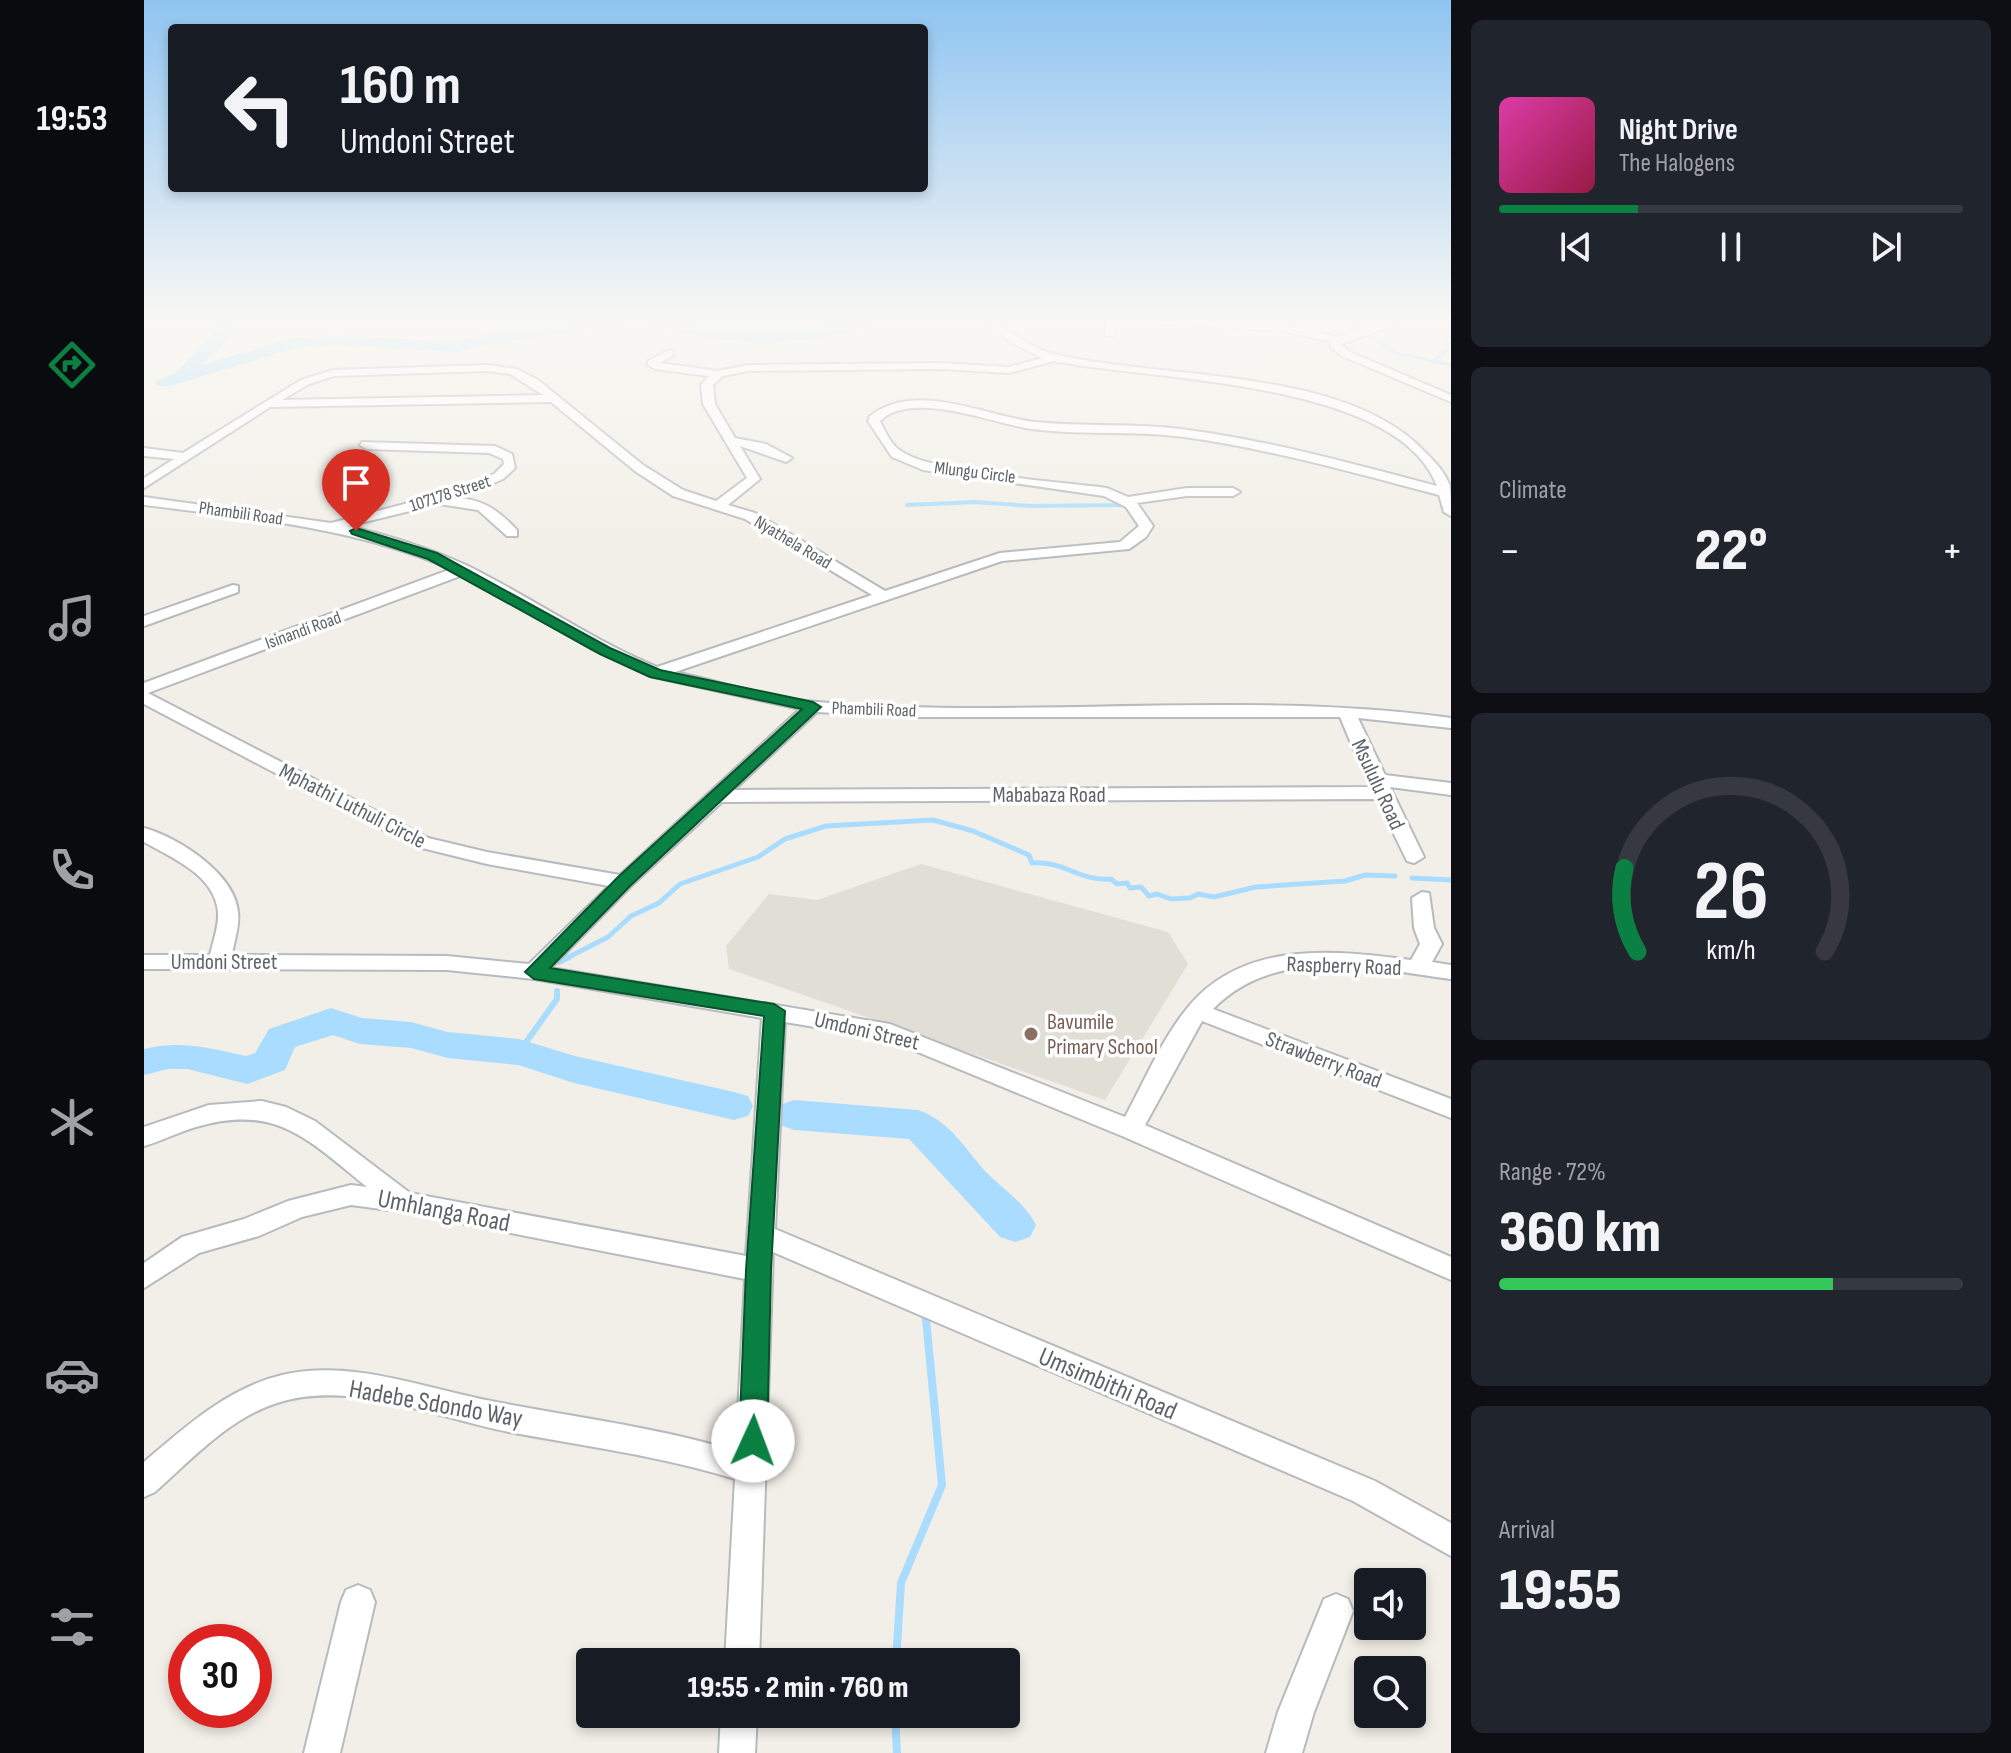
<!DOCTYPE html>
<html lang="en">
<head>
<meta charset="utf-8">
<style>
	body { margin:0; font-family:"Sofia Sans Condensed",sans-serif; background:#20242c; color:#f1f3f6; height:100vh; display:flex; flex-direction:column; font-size:30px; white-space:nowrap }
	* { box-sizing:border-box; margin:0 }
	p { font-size:26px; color:#9ea1a6 }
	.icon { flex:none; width:44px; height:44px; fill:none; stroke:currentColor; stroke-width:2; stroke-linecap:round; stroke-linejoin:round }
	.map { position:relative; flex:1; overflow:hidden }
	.drawer { display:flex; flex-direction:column; gap:20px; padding:20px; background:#0d0f14; width:560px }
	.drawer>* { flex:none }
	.hud { position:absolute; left:24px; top:24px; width:760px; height:168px; border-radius:8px; box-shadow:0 4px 12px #0003; background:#171b24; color:#f1f3f6; overflow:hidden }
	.fabs { position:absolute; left:1210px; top:1568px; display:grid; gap:16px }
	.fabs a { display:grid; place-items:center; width:72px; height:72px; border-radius:8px; background:#171b24; box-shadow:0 4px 12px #0003; font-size:40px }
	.speed { position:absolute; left:24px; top:1624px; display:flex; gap:16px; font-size:40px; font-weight:700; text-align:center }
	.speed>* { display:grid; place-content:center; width:104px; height:104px; border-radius:50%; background:#171b24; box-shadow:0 4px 12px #0003; line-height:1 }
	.speed .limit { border:12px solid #d22; background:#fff; color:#111 }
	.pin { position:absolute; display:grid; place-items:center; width:68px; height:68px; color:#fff; margin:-82px -34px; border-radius:50% 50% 50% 0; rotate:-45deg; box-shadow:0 0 8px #0007 }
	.pin .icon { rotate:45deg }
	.me { position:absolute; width:88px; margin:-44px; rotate:2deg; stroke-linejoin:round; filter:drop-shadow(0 0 6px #0008) }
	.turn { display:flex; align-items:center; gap:28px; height:168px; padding:0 40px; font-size:36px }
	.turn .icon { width:104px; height:104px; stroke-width:2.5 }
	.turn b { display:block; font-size:56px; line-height:68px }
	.big { font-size:60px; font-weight:800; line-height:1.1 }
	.drawer .widget { flex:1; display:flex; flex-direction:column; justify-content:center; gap:12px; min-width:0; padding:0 28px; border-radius:12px; background:#20242c }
	.drawer .dial { align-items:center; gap:0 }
	.dial svg { height:208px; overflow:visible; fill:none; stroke:#363941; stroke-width:7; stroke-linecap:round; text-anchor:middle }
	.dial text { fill:#f1f3f6; stroke:none }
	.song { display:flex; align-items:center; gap:24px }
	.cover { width:96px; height:96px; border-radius:12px; background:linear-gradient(135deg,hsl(320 70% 55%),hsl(340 70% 35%)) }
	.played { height:8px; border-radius:4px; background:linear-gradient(90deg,#0b8043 30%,#363941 30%) }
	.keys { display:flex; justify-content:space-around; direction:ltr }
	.heat { display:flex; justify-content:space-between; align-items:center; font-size:44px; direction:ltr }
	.charge { height:12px; border-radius:6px; background:linear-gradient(90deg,#34c759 72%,#363941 0) }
	.trip { position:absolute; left:432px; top:1648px; width:444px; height:80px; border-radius:8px; background:#171b24; box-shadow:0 4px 12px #0003; font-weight:800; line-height:80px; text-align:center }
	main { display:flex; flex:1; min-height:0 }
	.tab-bar { display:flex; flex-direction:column; width:144px; justify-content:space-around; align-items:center; background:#090b0e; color:#9ea1a6 }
	.tab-bar .icon { width:56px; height:56px }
	.tab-bar .current { color:#0b8043 }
	.tab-bar b { font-size:36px; color:#f1f3f6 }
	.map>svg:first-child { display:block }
	.education { fill:#e1ded5 }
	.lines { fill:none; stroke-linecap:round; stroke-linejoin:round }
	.stream-far4 { stroke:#aadcff; stroke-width:3 }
	.stream-far3 { stroke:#aadcff; stroke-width:4 }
	.stream-far2 { stroke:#aadcff; stroke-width:5 }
	.stream-far1 { stroke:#aadcff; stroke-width:6 }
	.stream { stroke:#aadcff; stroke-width:8 }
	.river { fill:#aadcff; fill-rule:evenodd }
	.minor-casing { stroke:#b7babe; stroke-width:4 }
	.minor { fill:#fff; fill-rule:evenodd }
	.route { fill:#0b8043; stroke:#07532c; stroke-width:2 }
	.education-dot { fill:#8d6e63; stroke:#fff; stroke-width:3 }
	.labels { text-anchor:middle; stroke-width:7; stroke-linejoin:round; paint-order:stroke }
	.far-street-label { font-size:18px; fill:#5e6368; stroke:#fff }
	.street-label { font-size:22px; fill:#5e6368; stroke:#fff }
	.education-label { font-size:22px; fill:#785e54; stroke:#fff; text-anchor:start }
	.near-street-label { font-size:26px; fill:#5e6368; stroke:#fff }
</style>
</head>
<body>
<main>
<nav class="tab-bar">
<b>19:53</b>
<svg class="icon current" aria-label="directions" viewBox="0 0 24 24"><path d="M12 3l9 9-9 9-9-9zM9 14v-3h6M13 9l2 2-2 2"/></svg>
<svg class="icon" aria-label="music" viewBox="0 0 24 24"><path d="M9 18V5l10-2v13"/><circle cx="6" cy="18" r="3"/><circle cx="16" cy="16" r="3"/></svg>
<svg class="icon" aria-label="phone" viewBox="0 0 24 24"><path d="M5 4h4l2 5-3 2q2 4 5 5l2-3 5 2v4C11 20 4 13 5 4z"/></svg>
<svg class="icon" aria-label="climate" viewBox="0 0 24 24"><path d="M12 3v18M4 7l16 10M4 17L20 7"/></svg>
<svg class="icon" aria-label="car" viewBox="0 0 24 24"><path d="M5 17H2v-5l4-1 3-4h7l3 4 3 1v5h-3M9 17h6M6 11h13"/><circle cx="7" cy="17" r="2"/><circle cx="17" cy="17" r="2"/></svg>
<svg class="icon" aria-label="filters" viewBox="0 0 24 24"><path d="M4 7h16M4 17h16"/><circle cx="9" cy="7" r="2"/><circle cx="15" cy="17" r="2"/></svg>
</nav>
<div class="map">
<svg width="1307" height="1753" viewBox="0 0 1307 1753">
	<rect width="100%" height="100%" fill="#f1efe7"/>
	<!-- education -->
	<path class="education" d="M777 864 1024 932 1044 964 961 1100 585 969 582 946 625 894 673 900Z"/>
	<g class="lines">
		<!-- stream-far4 -->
		<path class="stream-far4" d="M1193 319 1214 328
			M1224 335 1255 354 1307 365
			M1292 359 1303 350 1302 344 1307 343"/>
		<!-- stream-far3 -->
		<path class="stream-far3" d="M763 505 831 502 887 506 980 505"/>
		<!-- stream-far2 -->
		<path class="stream-far2" d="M1268 878 1307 880
			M421 959 464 937 487 916 515 903 536 884 614 857 641 839 682 826 789 820 829 831 885 855 888 863C922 861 933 881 967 879L973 884 983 883 986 888 997 887 1005 896 1013 894 1027 899 1046 898 1054 894 1070 897 1112 887 1201 881 1221 875 1251 876"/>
		<!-- stream-far1 -->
		<path class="stream-far1" d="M415 962 425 957
			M375 1052 413 999V991"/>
		<!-- stream -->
		<path class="stream" d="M752 1662 757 1583 798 1485 782 1319
			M751 1714 753 1753"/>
		<!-- river -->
		<path class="river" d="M81 319H97L80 344 57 365 150 338 191 335 311 342 329 336 475 319 527 320 564 328 629 332 732 319 726 328C674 341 614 346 562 337 538 333 514 326 490 327 437 329 384 339 332 346L313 352 191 345 151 348 26 386H14L11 382 32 373Z
			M187 1008 218 1018 267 1022 304 1032 375 1039 431 1056 590 1092 604 1096 609 1106 604 1116 590 1120 430 1083 374 1065 304 1058 267 1048 216 1044 189 1035 151 1047 141 1070 103 1084 43 1069H24L0 1075V1049C37 1040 66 1048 102 1056L111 1053 125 1029Z
			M650 1100 774 1110C807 1121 821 1150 844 1174 862 1192 880 1202 892 1225L886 1237 871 1242 856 1237 765 1139 650 1130 636 1125 631 1115 636 1105Z"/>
		<!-- minor casing -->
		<g class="minor-casing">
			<path id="minor" d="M836 319C854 319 867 334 883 343 896 350 909 355 923 357 1029 379 1204 369 1281 452 1291 462 1301 472 1306 486 1307 495 1307 506 1307 516L1300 512 1295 495C1211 473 1127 449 1040 437 990 430 939 436 888 429 850 424 767 389 736 421 741 431 747 445 757 451 787 473 919 482 963 488L984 497 1043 488H1089L1096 492 1089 496H1043L993 503 1009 526 1002 537 985 549 858 561 531 672C577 682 626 698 673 702 884 720 1097 689 1307 718V728L1214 718 1241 775 1307 783V795L1246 787 1280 857 1270 863 1263 861 1233 799 578 802 487 886 407 968 746 1024 981 1117C1001 1080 1018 1038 1045 1006 1101 940 1191 950 1267 960L1276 944 1270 928 1268 898 1278 892 1285 893 1290 928 1298 944 1288 962 1307 965V979C1227 969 1133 944 1069 1009L1307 1099V1118L1058 1021 1001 1125 1307 1257V1280L978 1136 742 1039 641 1022 631 1229 1231 1481 1307 1523V1556L1209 1501 629 1252 615 1662H581L591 1479C517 1456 440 1446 365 1432 292 1418 207 1379 133 1403 85 1418 47 1460 11 1492L0 1497V1462C41 1427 84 1388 138 1375 208 1359 279 1388 347 1401 429 1417 512 1427 592 1451L601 1279 260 1212 207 1205 158 1217 115 1236 55 1253 0 1288V1263L38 1237 100 1219 144 1201 207 1185 223 1187C164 1140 133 1103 52 1127 34 1132 18 1141 0 1146V1127L65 1105 118 1101 142 1107 171 1121 266 1193 602 1256 618 1018 390 979 303 970 0 969V955H66C69 941 75 926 74 912 71 875 28 858 0 842V828C34 837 91 874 94 912 96 926 90 941 88 955L303 956 385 964 465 886 343 864 270 846 0 704V683L307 569C209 527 105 518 0 505V497L187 523 307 492 350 474 360 464 359 459 345 453 222 449 216 445 218 442 351 446 368 454 371 468 359 479 315 498C341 500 356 512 373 530V536H363L334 510 295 504 204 526C245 535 284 548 322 565 387 597 446 639 513 667L728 595 601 519 529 496 491 471 407 402 126 407 0 488V478L30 459 0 456V448L39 453 157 380 189 370 344 365 373 369 394 380 499 465 539 490 572 501 603 478 559 404 557 385 565 376 511 369 504 365V361L525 350 529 351V355L516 363 574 371 604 365 798 363 865 367 898 358 870 344ZM910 361C1007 381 1253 379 1293 486 1209 464 1124 440 1037 429 989 423 940 427 891 422 841 416 772 380 726 416L724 421 748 457 779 470 960 496 982 507 995 526 976 542 856 553 741 591 611 513 584 505 616 479 596 446 642 462 648 458 622 444 591 438 571 404 569 385 579 376 604 371 798 369 865 373ZM344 371 366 374 399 395 138 400 165 384 190 376ZM319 575 448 649 506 676 656 709 476 875 343 852 284 838 4 693ZM673 712 759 717H1196L1222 779 1228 787 590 790Z
				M971 319 1139 325 1193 337 1251 319H1267L1197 344 1206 352 1307 395V402L1198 356 1187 347V342L1139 331 987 322 972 325 970 336H962V323Z
				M89 585 94 586V592L0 626V616Z
				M214 1585 226 1590 231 1602 196 1753H160L197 1602 202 1590Z
				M1192 1594 1204 1599 1209 1611 1170 1712 1158 1753H1122L1134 1712 1180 1599Z
				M577 1714H613L611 1753H575Z"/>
		</g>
		<!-- minor -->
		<use href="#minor" class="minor"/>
	</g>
	<!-- sky -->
	<linearGradient id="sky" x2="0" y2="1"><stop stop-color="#8fc4f1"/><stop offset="0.57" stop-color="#f9f8f4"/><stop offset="1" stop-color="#f9f8f4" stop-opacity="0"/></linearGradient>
	<rect width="1307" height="564" fill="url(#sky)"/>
	<!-- route -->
	<path class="route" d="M212 528 293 553 466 648 516 670 669 702 677 707 486 886 406 968 630 1004 641 1011 627 1270 623 1441 619 1450 609 1454 599 1450 595 1441 602 1270 620 1016 390 979 381 972 473 878 658 709 506 677 456 654 284 559 208 534 206 531Z"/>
	<!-- markers -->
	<circle class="education-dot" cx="887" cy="1034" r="8"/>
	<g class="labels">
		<!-- far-street labels -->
		<g class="far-street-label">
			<text transform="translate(831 472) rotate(7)" y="6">Mlungu Circle</text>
			<text transform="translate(306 493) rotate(-18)" y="6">107178 Street</text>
			<text transform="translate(97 513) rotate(8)" y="6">Phambili Road</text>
			<text transform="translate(649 542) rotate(31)" y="6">Nyathela Road</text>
			<text transform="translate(159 630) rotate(-20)" y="6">Isinandi Road</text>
			<text transform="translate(730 709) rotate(2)" y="6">Phambili Road</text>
		</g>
		<!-- street labels -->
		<g class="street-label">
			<text transform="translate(1235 784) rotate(65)" y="8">Msululu Road</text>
			<text x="905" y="802">Mababaza Road</text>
			<text transform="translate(209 805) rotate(27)" y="8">Mphathi Luthuli Circle</text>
			<text x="80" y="969">Umdoni Street</text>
			<text transform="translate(1200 965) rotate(2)" y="8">Raspberry Road</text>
			<text transform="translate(723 1030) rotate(13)" y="8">Umdoni Street</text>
			<text transform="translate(1180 1059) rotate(21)" y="8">Strawberry Road</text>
		</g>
		<!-- education labels -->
		<g class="education-label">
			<text x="903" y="1029">Bavumile<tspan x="903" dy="25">Primary School</tspan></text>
		</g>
		<!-- near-street labels -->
		<g class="near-street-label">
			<text transform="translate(300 1210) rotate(11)" y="9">Umhlanga Road</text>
			<text transform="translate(964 1383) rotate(23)" y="9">Umsimbithi Road</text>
			<text transform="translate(292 1403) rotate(10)" y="9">Hadebe Sdondo Way</text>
		</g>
	</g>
</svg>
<div class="fabs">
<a><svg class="icon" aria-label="sound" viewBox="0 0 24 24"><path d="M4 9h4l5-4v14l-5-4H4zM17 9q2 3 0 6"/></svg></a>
<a><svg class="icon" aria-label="search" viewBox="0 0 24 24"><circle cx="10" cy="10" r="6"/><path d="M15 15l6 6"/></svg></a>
</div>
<div class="speed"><div class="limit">30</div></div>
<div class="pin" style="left:212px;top:531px;background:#d93025"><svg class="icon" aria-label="arrive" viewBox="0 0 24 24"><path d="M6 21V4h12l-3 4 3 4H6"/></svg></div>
<svg class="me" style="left:609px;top:1441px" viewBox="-20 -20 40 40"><circle r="19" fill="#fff"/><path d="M0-13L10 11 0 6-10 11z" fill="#0b8043"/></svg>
<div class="trip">19:55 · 2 min · 760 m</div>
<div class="hud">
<div class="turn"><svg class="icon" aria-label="left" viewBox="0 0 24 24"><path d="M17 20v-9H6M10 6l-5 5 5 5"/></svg><div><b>160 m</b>Umdoni Street</div></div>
</div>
</div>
<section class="drawer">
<div class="widget">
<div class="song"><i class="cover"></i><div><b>Night Drive</b><p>The Halogens</p></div></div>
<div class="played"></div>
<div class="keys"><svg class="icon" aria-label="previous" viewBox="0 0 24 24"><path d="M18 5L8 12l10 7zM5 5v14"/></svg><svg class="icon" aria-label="pause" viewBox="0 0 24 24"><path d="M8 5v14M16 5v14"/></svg><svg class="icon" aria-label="next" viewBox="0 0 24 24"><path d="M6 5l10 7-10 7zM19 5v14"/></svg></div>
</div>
<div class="widget"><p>Climate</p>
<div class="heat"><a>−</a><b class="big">22°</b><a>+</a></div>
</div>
<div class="widget dial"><svg viewBox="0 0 100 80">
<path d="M14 69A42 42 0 1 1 86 69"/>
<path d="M14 69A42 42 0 0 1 9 37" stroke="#0b8043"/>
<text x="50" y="56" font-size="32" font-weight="700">26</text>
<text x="50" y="72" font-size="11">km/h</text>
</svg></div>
<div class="widget"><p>Range · 72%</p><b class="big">360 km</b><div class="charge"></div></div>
<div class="widget"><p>Arrival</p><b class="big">19:55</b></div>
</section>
</main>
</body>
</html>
